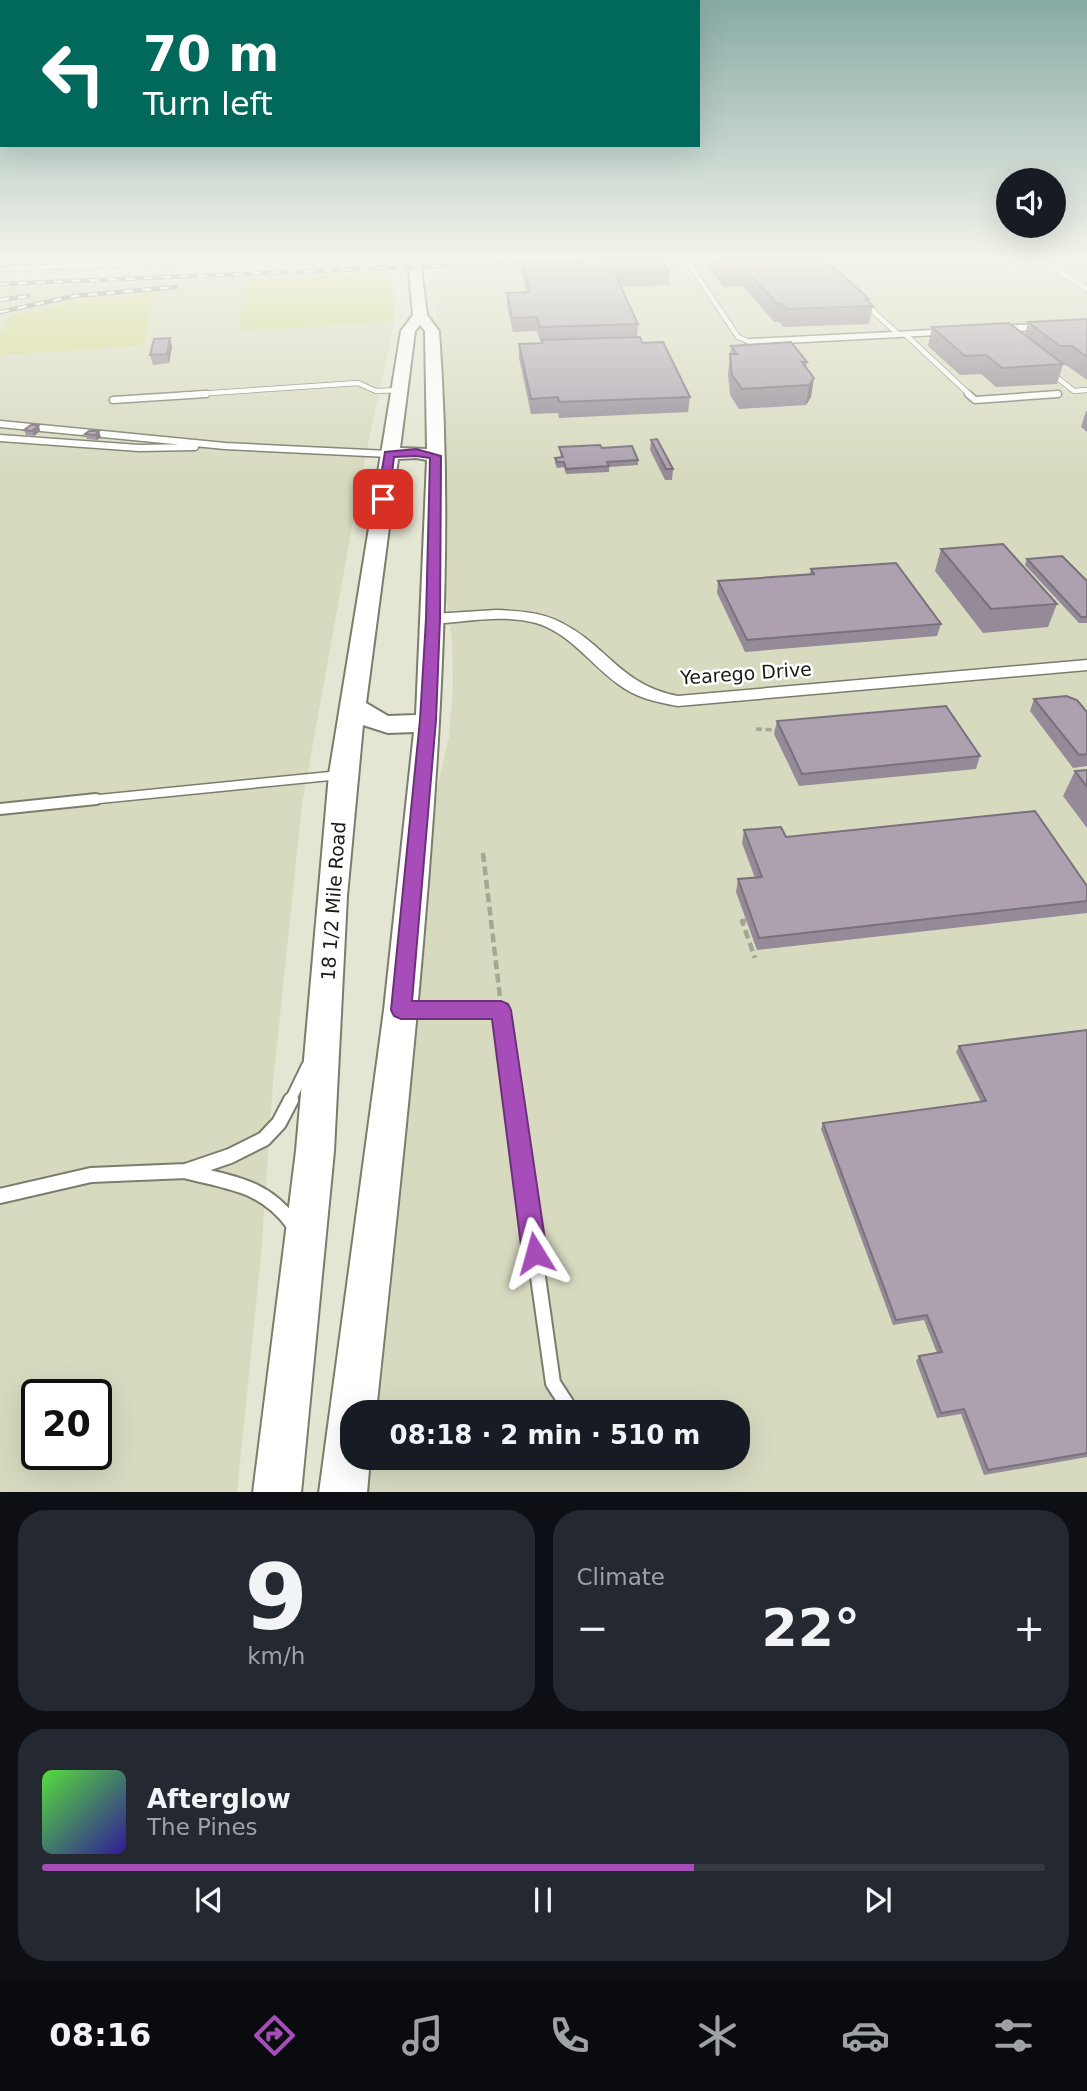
<!DOCTYPE html>
<html lang="en">
<head>
<meta charset="utf-8">
<style>
	body { margin:0; font-family:"DejaVu Sans",sans-serif; background:#242831; color:#f1f3f6; height:100vh; display:flex; flex-direction:column; font-size:26px; white-space:nowrap }
	* { box-sizing:border-box; margin:0 }
	p { font-size:23px; color:#9ea1a6 }
	.icon { flex:none; width:38px; height:38px; fill:none; stroke:currentColor; stroke-width:2; stroke-linecap:round; stroke-linejoin:round }
	.map { position:relative; height:1492px; overflow:hidden }
	.panel { display:flex; flex-direction:column; gap:18px; padding:18px; background:#0d0f14; flex:1 }
	.panel>* { flex:none }
	.guide { position:absolute; left:0px; top:0px; width:700px; height:147px; box-shadow:0 7px 28px #0002; background:#00695c; color:#fff; overflow:hidden }
	.buttons { position:absolute; left:996px; top:168px; display:grid; gap:14px }
	.buttons a { display:grid; place-items:center; width:70px; height:70px; border-radius:50%; background:#171b24; box-shadow:0 7px 28px #0002; font-size:35px }
	.speed { position:absolute; left:21px; top:1379px; display:flex; gap:14px; font-size:35px; font-weight:700; text-align:center }
	.speed>* { display:grid; place-content:center; width:91px; height:91px; border-radius:50%; background:#171b24; box-shadow:0 7px 28px #0002; line-height:1 }
	.speed .limit { border:4px solid #111; border-radius:10px; background:#fff; color:#111 }
	.pin { position:absolute; display:grid; place-items:center; width:60px; height:60px; color:#fff; margin:-30px; border-radius:14px; box-shadow:0 4px 10px #0006 }
	.me { position:absolute; width:77px; margin:-38px; rotate:352deg; stroke-linejoin:round; filter:drop-shadow(0 0 5px #0008) }
	.turn { display:flex; align-items:center; gap:24px; height:147px; padding:0 28px; font-size:32px }
	.turn .icon { width:91px; height:91px; stroke-width:2.5 }
	.turn b { display:block; font-size:49px; line-height:60px }
	.big { font-size:52px; font-weight:700; line-height:1.1 }
	.panel .tile { flex:1; display:flex; flex-direction:column; justify-content:center; gap:10px; min-width:0; padding:0 24px; border-radius:28px; background:#242831 }
	.panel .dial { align-items:center; gap:0 }
	.dial b { font-size:91px; line-height:1 }
	.song { display:flex; align-items:center; gap:21px }
	.cover { width:84px; height:84px; border-radius:10px; background:linear-gradient(135deg,hsl(110 70% 55%),hsl(250 70% 35%)) }
	.played { height:7px; border-radius:4px; background:linear-gradient(90deg,#a64dba 65%,#363941 65%) }
	.keys { display:flex; justify-content:space-around; direction:ltr }
	.heat { display:flex; justify-content:space-between; align-items:center; font-size:38px; direction:ltr }
	.panel .tiles { flex:1; display:grid; gap:18px; grid-template-columns:1fr 1fr }
	.tile:last-child { grid-column:span 2 }
	.trip { position:absolute; left:340px; top:1400px; width:410px; height:70px; border-radius:28px; background:#171b24; box-shadow:0 7px 28px #0002; font-weight:700; line-height:70px; text-align:center }
	.dock { display:flex; height:112px; justify-content:space-around; align-items:center; background:#090b0e; color:#9ea1a6 }
	.dock .icon { width:49px; height:49px }
	.dock .active { color:#a64dba }
	.dock b { font-size:32px; color:#f1f3f6 }
	.map>svg:first-child { display:block }
	.built { fill:#d8dac0; fill-rule:evenodd }
	.green { fill:#d4d889 }
	.lines { fill:none; stroke-linecap:round; stroke-linejoin:round }
	.lane-far4-casing { stroke:#7b7d6c; stroke-width:6 }
	.lane-far3-casing { stroke:#7b7d6c; stroke-width:9 }
	.lane-far2-casing { stroke:#7b7d6c; stroke-width:11 }
	.lane-far1-casing { stroke:#7b7d6c; stroke-width:14 }
	.lane-casing { stroke:#7b7d6c; stroke-width:18 }
	.street-casing { stroke:#7b7d6c; stroke-width:3 }
	.secondary-casing { stroke:#7b7d6c; stroke-width:4 }
	.path-far1 { stroke:#a4a696; stroke-width:3.5; stroke-dasharray:6 3.5; stroke-linecap:butt }
	.path { stroke:#a4a696; stroke-width:4.5; stroke-dasharray:9 4.5; stroke-linecap:butt }
	.lane-far4 { stroke:#fff; stroke-width:4.5 }
	.lane-far3 { stroke:#fff; stroke-width:6 }
	.lane-far2 { stroke:#fff; stroke-width:8 }
	.lane-far1 { stroke:#fff; stroke-width:10 }
	.lane { stroke:#fff; stroke-width:14 }
	.street { fill:#fff; fill-rule:evenodd }
	.secondary { fill:#fff; fill-rule:evenodd }
	.rail-casing { stroke:#848679; stroke-width:4.5 }
	.rail { stroke:#fff; stroke-width:2.5; stroke-dasharray:9; stroke-linecap:butt }
	.wall { fill:#958a97 }
	.shaded-wall { fill:#79717b }
	.building { fill:#ada1b0; stroke:#79717b; stroke-width:2 }
	.route { fill:#a64dba; stroke:#6c3279; stroke-width:2 }
	.labels { text-anchor:middle; stroke-width:5; stroke-linejoin:round; paint-order:stroke }
	.street-label { font-size:19px; fill:#191a13; stroke:#fff }
</style>
</head>
<body>
<div class="map">
<svg width="1087" height="1493" viewBox="0 0 1087 1493">
	<rect width="100%" height="100%" fill="#e4e6d3"/>
	<!-- built -->
	<path class="built" d="M0 260H385L0 275Z
		M656 260H1087V1492L368 1493 372 1458H737V1412H377L403 1166 437 789 449 737 453 684 452 642 445 591 443 379 431 269Z
		M391 271 395 303 394 324 361 477 302 805 273 1083 261 1256 237 1492H0V288ZM37 1395H96V1454H37Z"/>
	<!-- green -->
	<path class="green" d="M390 272 394 321 245 331 238 329 245 282Z
		M156 294 144 343 137 346 0 355V334L11 315 89 299Z"/>
	<g class="lines">
		<!-- lane-far4 casing -->
		<g class="lane-far4-casing">
			<path id="lane-far4" d="M1041 260 1087 289
				M688 262 738 337 750 342
				M688 262 738 260
				M0 269 226 260
				M863 302 898 334
				M905 334 970 395
				M1050 372 1074 391 1087 390
				M181 395 358 383 376 391 399 390
				M1040 395 1058 394"/>
		</g>
		<!-- lane-far3 casing -->
		<g class="lane-far3-casing">
			<path id="lane-far3" d="M968 394 975 400 1058 394
				M113 400 206 394
				M0 424 225 446 389 454
				M0 438 139 448 195 447"/>
		</g>
		<!-- lane-far2 casing -->
		<g class="lane-far2-casing">
			<path id="lane-far2" d="M79 801 340 775"/>
		</g>
		<!-- lane-far1 casing -->
		<g class="lane-far1-casing">
			<path id="lane-far1" d="M0 809 96 799
				M406 1010H501L514 1101
				M290 1101 307 1066"/>
		</g>
		<!-- lane casing -->
		<g class="lane-casing">
			<path id="lane" d="M513 1100 553 1383 568 1406
				M188 1172C232 1183 264 1185 293 1224
				M0 1196 91 1175 186 1171 230 1156 264 1139 279 1123 291 1100"/>
		</g>
		<!-- street casing -->
		<g class="street-casing">
			<path id="street" d="M1087 322V328L994 332 989 329 994 326Z
				M953 329 956 330V334L750 345 745 342 750 339Z
				M496 610C518 611 540 612 560 622 607 645 620 685 678 696L1087 660V670L678 706C656 702 636 698 618 684 590 664 570 633 536 623 503 614 466 622 433 624L425 619 433 614Z"/>
		</g>
		<!-- secondary casing -->
		<g class="secondary-casing">
			<path id="secondary" d="M408 260H420L427 315 439 331C452 510 443 690 429 870 415 1051 395 1231 376 1412H352V1458H370L367 1493H319L384 1010 414 732 388 733 363 725 347 896 334 1151 301 1493H253L296 1151 329 774 401 331 413 315ZM420 325 425 331 427 449 400 448 415 331ZM416 458 427 460 416 715 388 716 366 703 398 459Z"/>
		</g>
		<!-- path-far1 -->
		<path class="path-far1" d="M756 729 778 730"/>
		<!-- path -->
		<path class="path" d="M483 853 500 997
			M746 921H742L755 958"/>
		<!-- lane-far4 -->
		<use href="#lane-far4" class="lane-far4"/>
		<!-- lane-far3 -->
		<use href="#lane-far3" class="lane-far3"/>
		<!-- lane-far2 -->
		<use href="#lane-far2" class="lane-far2"/>
		<!-- lane-far1 -->
		<use href="#lane-far1" class="lane-far1"/>
		<!-- lane -->
		<use href="#lane" class="lane"/>
		<!-- street -->
		<use href="#street" class="street"/>
		<!-- secondary -->
		<use href="#secondary" class="secondary"/>
		<!-- rail casing -->
		<g class="rail-casing">
			<path id="rail" d="M0 284 584 260
				M0 300 28 296
				M0 312 74 296 176 287"/>
		</g>
		<!-- rail -->
		<use href="#rail" class="rail"/>
	</g>
	<!-- wall -->
	<path class="wall" d="M0 260H42L0 261Z
		M707 260H826L869 299V303L873 306 869 324 784 327 779 322H774L743 286 724 287 706 265Z
		M522 263 670 272 669 285 621 287 638 324 637 337 690 397 688 412 559 418 558 413 531 414 519 358V344L542 343V341H540L537 331 513 332 507 306V293L527 292 522 275Z
		M1087 319V380L1066 365H1063L1057 384 996 387 981 374 960 375 928 346 932 327 1025 335 1028 322Z
		M170 338 172 347 169 363 153 365 150 355Z
		M731 346 807 362 806 368 811 397 806 405 739 409 730 395 728 374Z
		M1086 411H1087V432L1081 427Z
		M24 430 40 431 34 436 26 435Z
		M89 431 101 437 97 440 87 439 85 434Z
		M651 440 673 469 672 480H665L650 450Z
		M559 447 602 448 638 460V465L609 467V472L566 474 564 467 557 468 555 463V458L561 457Z
		M941 549 1057 604 1048 627 983 633 935 571Z
		M1027 559 1087 581V623H1079L1025 565Z
		M811 569 941 624 937 636 745 652 717 593 718 581 810 574Z
		M1034 699 1087 712V766L1073 768 1030 711Z
		M777 721 980 756 976 769 799 786 774 734Z
		M1087 770V828L1063 796 1075 771Z
		M744 830 1087 886V913L757 950 736 892 738 879 755 878 742 843Z
		M1087 1030V1457L984 1475 961 1414 937 1418 916 1361 919 1356 937 1353 924 1320 893 1325 821 1129 823 1123 981 1102 956 1052 959 1046Z"/>
	<!-- shaded-wall -->
	<path class="shaded-wall" d="M170 338 172 347 169 363 167 354Z
		M814 378 811 397 806 405 809 385Z
		M39 425 40 431 34 436 32 431Z
		M99 431 101 437 97 440 95 435Z"/>
	<!-- building -->
	<path class="building" d="M617 260H662L670 272 615 274 638 324 540 327 537 317 512 318 507 293 530 292 522 263Z
		M717 260H826L869 299H865L873 306 787 309 781 304H777L745 269 726 270Z
		M1087 319V357L1072 346H1060L1028 322Z
		M1009 323 1063 364 1002 368 986 355 965 356 932 327Z
		M640 337 642 343 663 342 690 397 559 402 558 397 531 399 519 344 543 343 542 340Z
		M170 338 167 354 150 355 154 339Z
		M791 342 807 362H802L814 378 809 385 742 389 732 375 730 354H737L731 346Z
		M31 425H39L32 431 24 430Z
		M89 431H99L95 435 85 434Z
		M657 439 673 469H666L651 440Z
		M600 445 602 448 632 446 638 460 607 462 609 466 566 469 564 462H557L555 458 563 457 559 447Z
		M1003 544 1057 604 991 609 941 549Z
		M1062 556 1087 581V617H1081L1027 559Z
		M896 563 941 624 747 640 718 581 814 574 811 569Z
		M1066 696 1077 700 1087 712V754L1079 755 1034 699Z
		M946 706 980 756 802 774 777 721Z
		M1087 770V787L1075 771Z
		M1035 811 1087 886V901L759 938 738 879 762 877 744 830 781 827 786 837Z
		M1087 1030V1453L988 1470 964 1409 941 1413 919 1356 942 1352 927 1315 896 1320 823 1123 986 1101 959 1046Z"/>
	<!-- sky -->
	<linearGradient id="sky" x2="0" y2="1"><stop stop-color="#87aaa5"/><stop offset="0.55" stop-color="#f3f4eb"/><stop offset="1" stop-color="#f3f4eb" stop-opacity="0"/></linearGradient>
	<rect width="1087" height="469" fill="url(#sky)"/>
	<!-- route -->
	<path class="route" d="M416 449 441 456 440 619 436 720 412 1001H501L508 1004 511 1010 547 1253 543 1261 535 1265 526 1261 522 1253 492 1019H401L394 1016 391 1010 420 720 426 619 430 458 416 456 394 457 389 499 383 503 377 499 385 452Z"/>
	<g class="labels">
		<!-- street labels -->
		<g class="street-label">
			<text transform="translate(746 673) rotate(-4)" y="7">Yearego Drive</text>
			<text transform="translate(333 901) rotate(-86)" y="7">18 1/2 Mile Road</text>
		</g>
	</g>
</svg>
<div class="buttons">
<a><svg class="icon" aria-label="sound" viewBox="0 0 24 24"><path d="M4 9h4l5-4v14l-5-4H4zM17 9q2 3 0 6"/></svg></a>
</div>
<div class="speed"><div class="limit">20</div></div>
<div class="pin" style="left:383px;top:499px;background:#d93025"><svg class="icon" aria-label="arrive" viewBox="0 0 24 24"><path d="M6 21V4h12l-3 4 3 4H6"/></svg></div>
<svg class="me" style="left:535px;top:1253px" viewBox="-20 -20 40 40"><path d="M0-17L14 15 0 8-14 15z" fill="#a64dba" stroke="#fff" stroke-width="4"/></svg>
<div class="trip">08:18 · 2 min · 510 m</div>
<div class="guide">
<div class="turn"><svg class="icon" aria-label="left" viewBox="0 0 24 24"><path d="M17 20v-9H6M10 6l-5 5 5 5"/></svg><div><b>70 m</b>Turn left</div></div>
</div>
</div>
<section class="panel">
<div class="tiles">
<div class="tile dial"><b>9</b><p>km/h</p></div>
<div class="tile"><p>Climate</p>
<div class="heat"><a>−</a><b class="big">22°</b><a>+</a></div>
</div>
<div class="tile">
<div class="song"><i class="cover"></i><div><b>Afterglow</b><p>The Pines</p></div></div>
<div class="played"></div>
<div class="keys"><svg class="icon" aria-label="previous" viewBox="0 0 24 24"><path d="M18 5L8 12l10 7zM5 5v14"/></svg><svg class="icon" aria-label="pause" viewBox="0 0 24 24"><path d="M8 5v14M16 5v14"/></svg><svg class="icon" aria-label="next" viewBox="0 0 24 24"><path d="M6 5l10 7-10 7zM19 5v14"/></svg></div>
</div>
</div>
</section>
<nav class="dock">
<b>08:16</b>
<svg class="icon active" aria-label="directions" viewBox="0 0 24 24"><path d="M12 3l9 9-9 9-9-9zM9 14v-3h6M13 9l2 2-2 2"/></svg>
<svg class="icon" aria-label="music" viewBox="0 0 24 24"><path d="M9 18V5l10-2v13"/><circle cx="6" cy="18" r="3"/><circle cx="16" cy="16" r="3"/></svg>
<svg class="icon" aria-label="phone" viewBox="0 0 24 24"><path d="M5 4h4l2 5-3 2q2 4 5 5l2-3 5 2v4C11 20 4 13 5 4z"/></svg>
<svg class="icon" aria-label="climate" viewBox="0 0 24 24"><path d="M12 3v18M4 7l16 10M4 17L20 7"/></svg>
<svg class="icon" aria-label="car" viewBox="0 0 24 24"><path d="M5 17H2v-5l4-1 3-4h7l3 4 3 1v5h-3M9 17h6M6 11h13"/><circle cx="7" cy="17" r="2"/><circle cx="17" cy="17" r="2"/></svg>
<svg class="icon" aria-label="filters" viewBox="0 0 24 24"><path d="M4 7h16M4 17h16"/><circle cx="9" cy="7" r="2"/><circle cx="15" cy="17" r="2"/></svg>
</nav>
</body>
</html>
